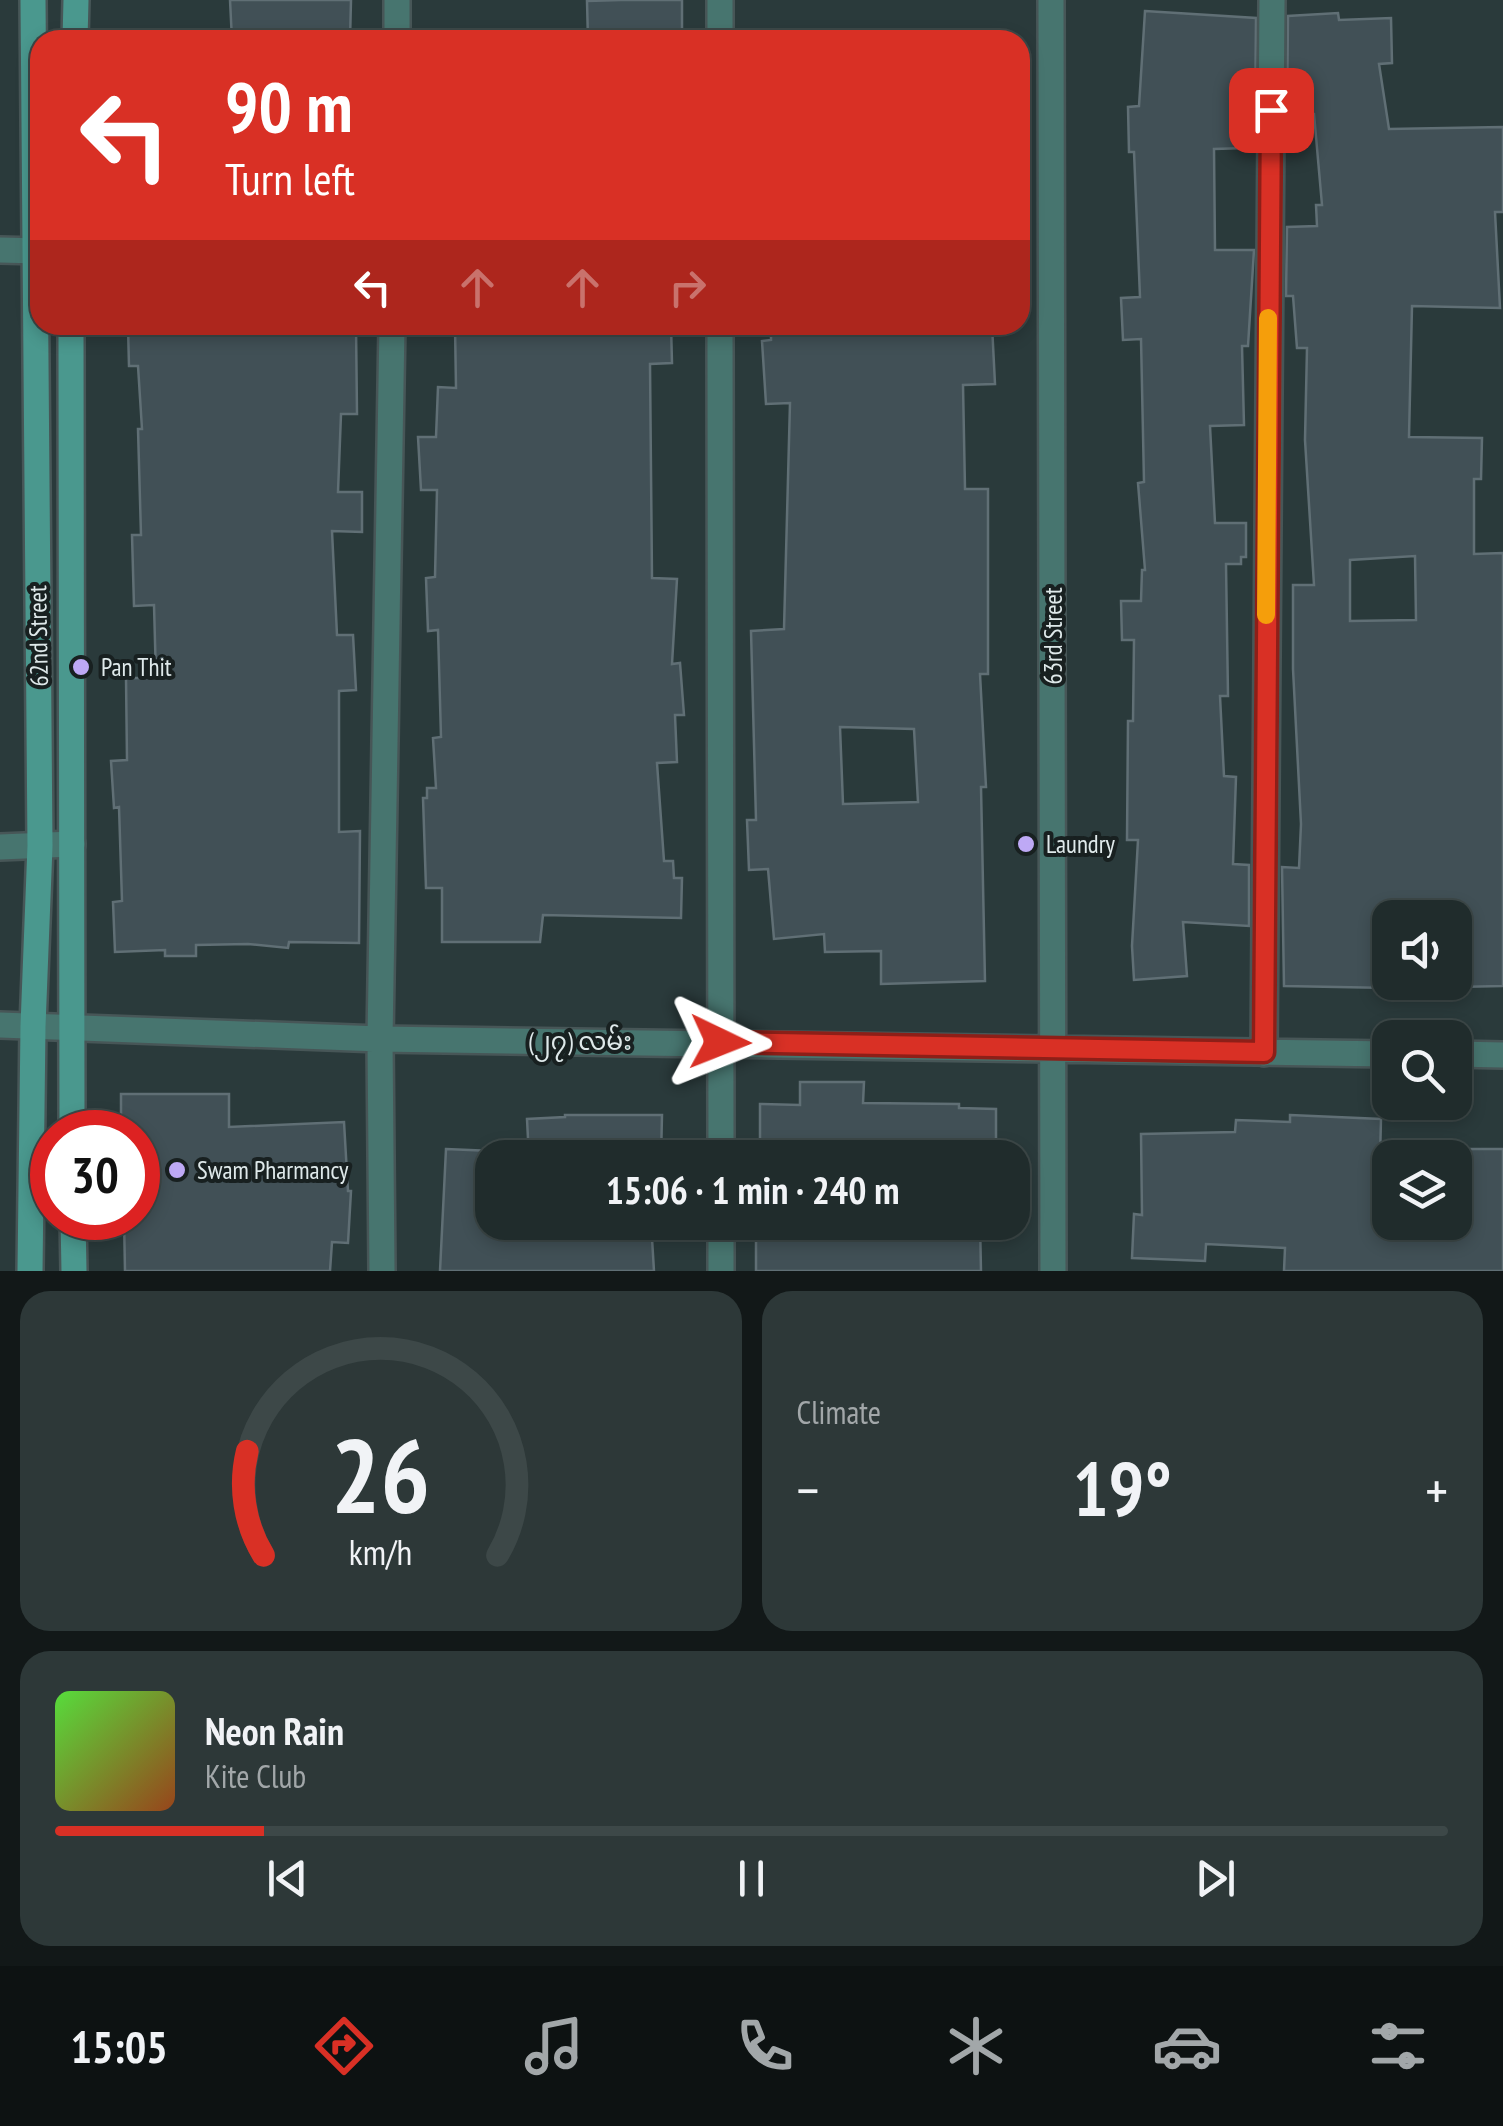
<!DOCTYPE html>
<html lang="en">
<head>
<meta charset="utf-8">
<style>
	body { margin:0; font-family:"PT Sans Narrow","Noto Sans Myanmar",sans-serif; background:#2d3838; color:#f1f3f6; height:100vh; display:flex; flex-direction:column; font-size:38px; white-space:nowrap }
	* { box-sizing:border-box; margin:0 }
	p { font-size:32px; color:#a2a7a9 }
	.icon { flex:none; width:55px; height:55px; fill:none; stroke:currentColor; stroke-width:2; stroke-linecap:round; stroke-linejoin:round }
	.map { position:relative; height:1271px; overflow:hidden }
	.details { display:flex; flex-direction:column; gap:20px; padding:20px; background:#121818; flex:1 }
	.details>* { flex:none }
	.guide { position:absolute; left:30px; top:30px; width:1000px; height:305px; border-radius:30px; box-shadow:0 5px 15px #0003,0 0 0 2px #3d4848; background:#d93025; color:#fff; overflow:hidden }
	.fabs { position:absolute; left:1372px; top:900px; display:grid; gap:20px }
	.fabs a { display:grid; place-items:center; width:100px; height:100px; border-radius:20px; background:#202c2c; box-shadow:0 5px 15px #0003,0 0 0 2px #3d4848; font-size:50px }
	.speed { position:absolute; left:30px; top:1110px; display:flex; gap:20px; font-size:50px; font-weight:700; text-align:center }
	.speed>* { display:grid; place-content:center; width:130px; height:130px; border-radius:50%; background:#202c2c; box-shadow:0 5px 15px #0003,0 0 0 2px #3d4848; line-height:1 }
	.speed .limit { border:15px solid #d22; background:#fff; color:#111 }
	.pin { position:absolute; display:grid; place-items:center; width:85px; height:85px; color:#fff; margin:-42px; border-radius:20px; box-shadow:0 5px 15px #0006 }
	.me { position:absolute; width:110px; margin:-55px; rotate:92deg; stroke-linejoin:round; filter:drop-shadow(0 0 8px #0008) }
	.turn { display:flex; align-items:center; gap:35px; height:210px; padding:0 30px; font-size:45px }
	.turn .icon { width:130px; height:130px; stroke-width:2.5 }
	.turn b { display:block; font-size:70px; line-height:85px }
	.lanes { display:flex; align-items:center; height:95px; padding:0 30px; background:#0003; justify-content:center; gap:50px; direction:ltr }
	.lanes .off { opacity:.35 }
	.big { font-size:75px; font-weight:600; line-height:1.1 }
	.details .widget { flex:1; display:flex; flex-direction:column; justify-content:center; gap:15px; min-width:0; padding:0 35px; border-radius:30px; background:#2d3838 }
	.details .dial { align-items:center; gap:0 }
	.dial svg { height:260px; overflow:visible; fill:none; stroke:#3d4848; stroke-width:7; stroke-linecap:round; text-anchor:middle }
	.dial text { fill:#f1f3f6; stroke:none }
	.song { display:flex; align-items:center; gap:30px }
	.cover { width:120px; height:120px; border-radius:15px; background:linear-gradient(135deg,hsl(110 70% 55%),hsl(20 70% 35%)) }
	.played { height:10px; border-radius:5px; background:linear-gradient(90deg,#d93025 15%,#3d4848 15%) }
	.keys { display:flex; justify-content:space-around; direction:ltr }
	.heat { display:flex; justify-content:space-between; align-items:center; font-size:55px; direction:ltr }
	.details .tiles { flex:1; display:grid; gap:20px; grid-template-columns:1fr 1fr }
	.widget:last-child { grid-column:span 2 }
	.trip { position:absolute; left:475px; top:1140px; width:555px; height:100px; border-radius:30px; background:#202c2c; box-shadow:0 5px 15px #0003,0 0 0 2px #3d4848; font-weight:600; line-height:100px; text-align:center }
	.dock { display:flex; height:160px; justify-content:space-around; align-items:center; background:#0d1212; color:#a2a7a9 }
	.dock .icon { width:70px; height:70px }
	.dock .active { color:#d93025 }
	.dock b { font-size:45px; color:#f1f3f6 }
	.map>svg:first-child { display:block }
	.building { fill:#415056; stroke:#606f75; stroke-width:2.5; fill-rule:evenodd }
	.lines { fill:none; stroke-linecap:round; stroke-linejoin:round }
	.minor-casing { stroke:#475657; stroke-width:30 }
	.secondary-casing { stroke:#475657; stroke-width:30 }
	.minor { stroke:#47756f; stroke-width:25 }
	.secondary { stroke:#4a988e; stroke-width:25 }
	.route-casing { stroke:#8d1f18; stroke-width:25 }
	.route { stroke:#d93025; stroke-width:18 }
	.slow { stroke:#f59e0b; stroke-width:18 }
	.poi-dot { fill:#bea9f5; stroke:#182020; stroke-width:4 }
	.labels { text-anchor:middle; stroke-width:8; stroke-linejoin:round; paint-order:stroke }
	.street-label { font-size:25px; fill:#dfe9ea; stroke:#182020 }
	.poi-label { font-size:25px; fill:#dfe9ea; stroke:#182020; text-anchor:start }
</style>
</head>
<body>
<div class="map">
<svg width="1503" height="1271" viewBox="0 0 1503 1271">
	<rect width="100%" height="100%" fill="#2a3a3b"/>
	<!-- building -->
	<path class="building" d="M230 0H351L350 40H232Z
		M621 0H682V40H588L587 1Z
		M1145 11 1256 18 1255 119 1245 120 1246 148 1214 149 1215 250H1254L1248 346H1242L1244 425 1210 426 1215 523H1246V557H1241V564H1226L1228 696H1220L1224 776 1236 777 1233 864 1249 865V926L1183 922 1187 976 1134 980 1132 946 1138 840H1127L1128 721H1133L1134 640H1122L1121 601H1141L1142 570H1145L1138 483 1144 482 1141 339 1123 340 1121 298 1140 297 1134 152H1129L1128 107 1139 106Z
		M1338 13 1339 20 1391 18 1392 63 1379 64 1389 129 1503 127V212H1495L1500 308 1412 306 1409 437 1482 438 1481 479H1474V554L1503 553V986L1456 987 1461 918H1390V988L1284 986 1282 867 1299 868 1301 824 1293 669V585H1314L1305 440 1307 348H1297L1293 296H1286L1287 227 1317 226 1316 205H1322L1314 114 1287 116 1288 16ZM1415 556 1416 620 1350 621V560Z
		M356 325 357 414H341L338 492H362V532L332 531 337 635H353L356 690 339 691V832L360 831 359 943 289 942 288 948 248 944 196 945V956H165V950L115 952 113 902 122 901 119 807 114 808 111 761 127 760 126 678H156L154 605 134 606 132 535H141L138 429H142L138 366H129L128 327Z
		M455 325H492V335L565 333V327L671 325 672 363 650 364 652 578 677 579 672 664 680 663 684 715H675L677 762 657 763 664 861H673L674 878H682L681 918 543 915 540 942H442V888H426L423 798H427V788H436L433 738 441 737 438 630 428 631 426 578 435 577 437 490H421L418 437H436L438 387 456 388Z
		M771 325H992L995 384 963 385 965 489H988V674H980L986 787H981L985 981 881 984V951L825 952 824 934 774 939 768 869 749 870 747 820H756L751 631 784 629 790 403 766 404 762 341 771 340ZM840 727 914 729 918 802 843 804Z
		M800 1082H864L863 1103 959 1104V1108L996 1109V1155L760 1149V1104L800 1105Z
		M121 1094H229V1127L344 1122 348 1191H351L348 1243 332 1242 330 1271H125L124 1218H138V1132H121Z
		M565 1115H662L661 1158H529L527 1119 565 1117Z
		M1290 1115 1381 1119 1380 1158 1390 1157V1222H1455V1149H1503V1271H1284L1285 1248 1206 1244 1205 1261 1132 1258 1134 1214 1142 1215 1141 1134 1235 1132 1236 1120 1290 1122Z
		M446 1149 492 1151V1222H651L654 1271H440Z
		M756 1222H980L981 1271H756Z"/>
	<g class="lines">
		<!-- minor casing -->
		<g class="minor-casing">
			<path id="minor" d="M720 0V40
				M1051 0 1053 1271
				M397 40V0
				M0 250 40 251
				M720 325 721 1158
				M0 847 72 844
				M0 1025 380 1039 1390 1054
				M1264 1053 1272 0
				M1455 1054 1503 1055
				M721 1222V1271
				M382 1271 380 1039 392 325"/>
		</g>
		<!-- secondary casing -->
		<g class="secondary-casing">
			<path id="secondary" d="M75 40 76 0
				M71 325 72 1132
				M73 1218 74 1271
				M30 1271 33 1026 40 846 33 0"/>
		</g>
		<!-- minor -->
		<use href="#minor" class="minor"/>
		<!-- secondary -->
		<use href="#secondary" class="secondary"/>
	</g>
	<g class="lines">
		<!-- route casing -->
		<g class="route-casing">
			<path id="route" d="M720 1042 1264 1052 1271 110"/>
		</g>
		<!-- route -->
		<use href="#route" class="route"/>
		<!-- slow -->
		<path class="slow" d="M1266 615 1268 318"/>
	</g>
	<!-- markers -->
	<g class="poi-dot">
		<circle cx="81" cy="667" r="10"/>
		<circle cx="1026" cy="844" r="10"/>
		<circle cx="177" cy="1170" r="10"/>
	</g>
	<g class="labels">
		<!-- street labels -->
		<g class="street-label">
			<text transform="translate(38 636) rotate(-91)" y="9">62nd Street</text>
			<text transform="translate(1053 636) rotate(-90)" y="9">63rd Street</text>
			<text x="580" y="1050">(၂၇) လမ်း</text>
		</g>
		<!-- poi labels -->
		<g class="poi-label">
			<text x="101" y="676">Pan Thit</text>
			<text x="1046" y="853">Laundry</text>
			<text x="197" y="1179">Swam Pharmancy</text>
		</g>
	</g>
</svg>
<div class="fabs">
<a><svg class="icon" aria-label="sound" viewBox="0 0 24 24"><path d="M4 9h4l5-4v14l-5-4H4zM17 9q2 3 0 6"/></svg></a>
<a><svg class="icon" aria-label="search" viewBox="0 0 24 24"><circle cx="10" cy="10" r="6"/><path d="M15 15l6 6"/></svg></a>
<a><svg class="icon" aria-label="layers" viewBox="0 0 24 24"><path d="M12 4l9 5-9 5-9-5zM3 14l9 5 9-5"/></svg></a>
</div>
<div class="speed"><div class="limit">30</div></div>
<div class="pin" style="left:1271px;top:110px;background:#d93025"><svg class="icon" aria-label="arrive" viewBox="0 0 24 24"><path d="M6 21V4h12l-3 4 3 4H6"/></svg></div>
<svg class="me" style="left:720px;top:1042px" viewBox="-20 -20 40 40"><path d="M0-17L14 15 0 8-14 15z" fill="#d93025" stroke="#fff" stroke-width="4"/></svg>
<div class="trip">15:06 · 1 min · 240 m</div>
<div class="guide">
<div class="turn"><svg class="icon" aria-label="left" viewBox="0 0 24 24"><path d="M17 20v-9H6M10 6l-5 5 5 5"/></svg><div><b>90 m</b>Turn left</div></div>
<div class="lanes"><svg class="icon" aria-label="left" viewBox="0 0 24 24"><path d="M17 20v-9H6M10 6l-5 5 5 5"/></svg><svg class="icon off" aria-label="ahead" viewBox="0 0 24 24"><path d="M12 20V5M6 11l6-6 6 6"/></svg><svg class="icon off" aria-label="ahead" viewBox="0 0 24 24"><path d="M12 20V5M6 11l6-6 6 6"/></svg><svg class="icon off" aria-label="right" viewBox="0 0 24 24"><path d="M7 20v-9h11M14 6l5 5-5 5"/></svg></div>
</div>
</div>
<section class="details">
<div class="tiles">
<div class="widget dial"><svg viewBox="0 0 100 80">
<path d="M14 69A42 42 0 1 1 86 69"/>
<path d="M14 69A42 42 0 0 1 9 37" stroke="#d93025"/>
<text x="50" y="56" font-size="32" font-weight="700">26</text>
<text x="50" y="72" font-size="11">km/h</text>
</svg></div>
<div class="widget"><p>Climate</p>
<div class="heat"><a>−</a><b class="big">19°</b><a>+</a></div>
</div>
<div class="widget">
<div class="song"><i class="cover"></i><div><b>Neon Rain</b><p>Kite Club</p></div></div>
<div class="played"></div>
<div class="keys"><svg class="icon" aria-label="previous" viewBox="0 0 24 24"><path d="M18 5L8 12l10 7zM5 5v14"/></svg><svg class="icon" aria-label="pause" viewBox="0 0 24 24"><path d="M8 5v14M16 5v14"/></svg><svg class="icon" aria-label="next" viewBox="0 0 24 24"><path d="M6 5l10 7-10 7zM19 5v14"/></svg></div>
</div>
</div>
</section>
<nav class="dock">
<b>15:05</b>
<svg class="icon active" aria-label="directions" viewBox="0 0 24 24"><path d="M12 3l9 9-9 9-9-9zM9 14v-3h6M13 9l2 2-2 2"/></svg>
<svg class="icon" aria-label="music" viewBox="0 0 24 24"><path d="M9 18V5l10-2v13"/><circle cx="6" cy="18" r="3"/><circle cx="16" cy="16" r="3"/></svg>
<svg class="icon" aria-label="phone" viewBox="0 0 24 24"><path d="M5 4h4l2 5-3 2q2 4 5 5l2-3 5 2v4C11 20 4 13 5 4z"/></svg>
<svg class="icon" aria-label="climate" viewBox="0 0 24 24"><path d="M12 3v18M4 7l16 10M4 17L20 7"/></svg>
<svg class="icon" aria-label="car" viewBox="0 0 24 24"><path d="M5 17H2v-5l4-1 3-4h7l3 4 3 1v5h-3M9 17h6M6 11h13"/><circle cx="7" cy="17" r="2"/><circle cx="17" cy="17" r="2"/></svg>
<svg class="icon" aria-label="filters" viewBox="0 0 24 24"><path d="M4 7h16M4 17h16"/><circle cx="9" cy="7" r="2"/><circle cx="15" cy="17" r="2"/></svg>
</nav>
</body>
</html>
